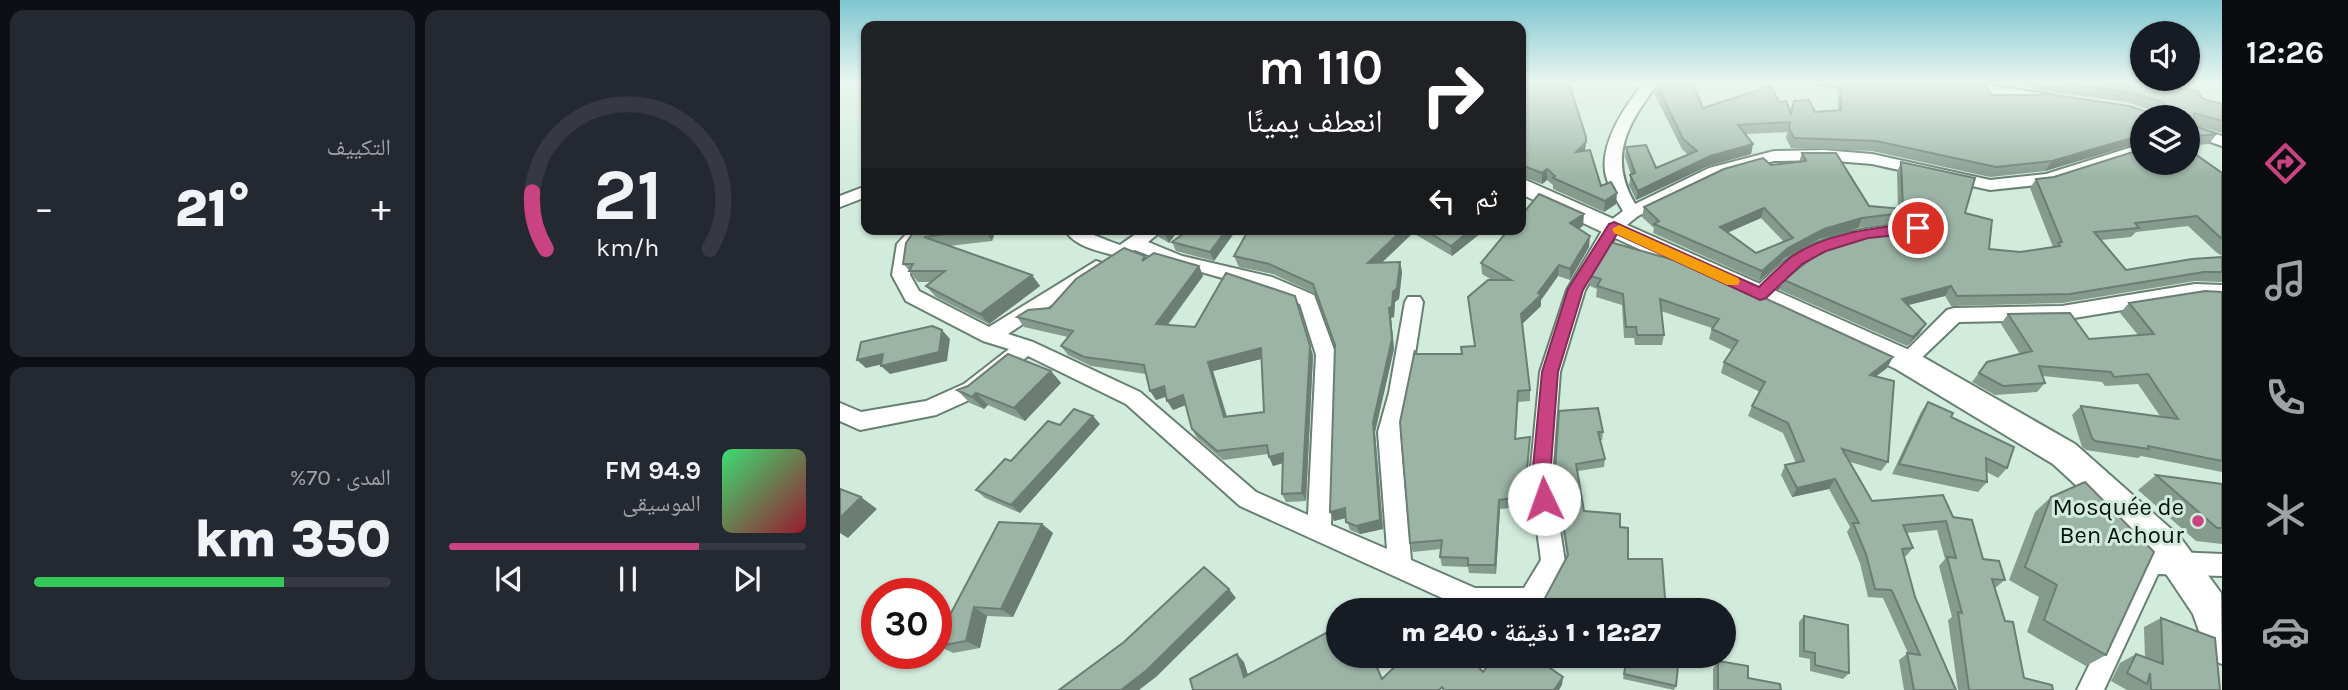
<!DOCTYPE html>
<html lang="ar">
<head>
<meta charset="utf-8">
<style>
	body { margin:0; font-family:Karla,"Noto Naskh Arabic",sans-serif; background:#242831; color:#f1f3f6; direction:rtl; height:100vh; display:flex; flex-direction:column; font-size:26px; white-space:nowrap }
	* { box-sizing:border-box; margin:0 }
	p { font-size:23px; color:#9ea1a6 }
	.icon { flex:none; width:38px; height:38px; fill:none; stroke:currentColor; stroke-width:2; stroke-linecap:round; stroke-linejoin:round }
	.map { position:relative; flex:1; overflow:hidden; direction:ltr }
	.drawer { display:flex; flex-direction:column; gap:10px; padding:10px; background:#0d0f14; width:840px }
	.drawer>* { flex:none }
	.guide { position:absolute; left:21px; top:21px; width:665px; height:214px; border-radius:14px; box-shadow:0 2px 5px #0004; direction:rtl; background:#202124; color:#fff; overflow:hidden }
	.controls { position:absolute; left:1290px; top:21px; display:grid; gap:14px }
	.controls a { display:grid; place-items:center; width:70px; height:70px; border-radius:50%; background:#171b24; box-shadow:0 2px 5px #0004; font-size:35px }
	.speed { position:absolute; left:21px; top:578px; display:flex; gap:14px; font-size:35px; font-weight:700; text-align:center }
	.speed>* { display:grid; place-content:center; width:91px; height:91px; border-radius:50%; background:#171b24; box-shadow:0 2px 5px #0004; line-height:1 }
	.speed .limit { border:10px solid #d22; background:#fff; color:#111 }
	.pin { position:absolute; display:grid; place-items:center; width:60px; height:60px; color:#fff; margin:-30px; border:4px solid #fff; border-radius:50%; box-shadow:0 2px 7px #0007 }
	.me { position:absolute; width:77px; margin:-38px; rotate:357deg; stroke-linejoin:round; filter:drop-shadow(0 0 5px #0008) }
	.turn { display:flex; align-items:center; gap:24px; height:147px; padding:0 28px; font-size:32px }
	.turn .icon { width:91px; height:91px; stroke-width:2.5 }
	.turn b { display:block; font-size:49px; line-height:60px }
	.then { display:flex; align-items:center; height:66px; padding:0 28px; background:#0003; gap:14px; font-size:26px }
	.big { font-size:52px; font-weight:800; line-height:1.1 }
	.drawer .card { flex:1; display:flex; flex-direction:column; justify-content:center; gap:10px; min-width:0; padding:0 24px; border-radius:14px; background:#242831 }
	.drawer .dial { align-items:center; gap:0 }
	.dial svg { height:182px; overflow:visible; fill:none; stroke:#363941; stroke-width:7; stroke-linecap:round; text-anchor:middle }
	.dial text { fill:#f1f3f6; stroke:none }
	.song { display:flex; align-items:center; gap:21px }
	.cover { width:84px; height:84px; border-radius:10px; background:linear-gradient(135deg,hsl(140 70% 55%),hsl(350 70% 35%)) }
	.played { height:7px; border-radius:4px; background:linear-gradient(90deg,#c94383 70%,#363941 70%) }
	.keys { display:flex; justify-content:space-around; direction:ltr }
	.heat { display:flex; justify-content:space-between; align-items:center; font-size:38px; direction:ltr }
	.charge { height:10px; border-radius:5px; background:linear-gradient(90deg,#34c759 70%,#363941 0) }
	.drawer .tiles { flex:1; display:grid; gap:10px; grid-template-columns:repeat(2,1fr) }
	.trip { position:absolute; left:486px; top:598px; width:410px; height:70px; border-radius:35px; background:#171b24; box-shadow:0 2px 5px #0004; font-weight:800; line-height:70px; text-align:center; direction:rtl }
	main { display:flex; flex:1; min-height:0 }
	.tab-bar { display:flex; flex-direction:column; width:126px; justify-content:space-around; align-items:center; background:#090b0e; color:#9ea1a6 }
	.tab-bar .icon { width:49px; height:49px }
	.tab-bar .current { color:#c94383 }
	.tab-bar b { font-size:32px; color:#f1f3f6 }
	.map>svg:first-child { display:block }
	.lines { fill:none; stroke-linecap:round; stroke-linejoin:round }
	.street-casing { stroke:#688072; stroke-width:4 }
	.secondary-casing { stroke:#688072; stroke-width:4 }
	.street { fill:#fff; fill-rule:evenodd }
	.secondary { fill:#fff; fill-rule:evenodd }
	.wall { fill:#859b8e; fill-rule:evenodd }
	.shaded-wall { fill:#6c7e74 }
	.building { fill:#9bb4a5; stroke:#6c7e74; stroke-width:2; fill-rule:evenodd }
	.route { fill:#c94383; stroke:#832c55; stroke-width:2 }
	.slow { fill:#f59e0b }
	.poi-dot { fill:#c94383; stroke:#d1ebdc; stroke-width:2.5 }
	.labels { text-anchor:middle; stroke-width:6; stroke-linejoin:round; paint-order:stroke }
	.poi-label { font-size:24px; fill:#0a130e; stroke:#d1ebdc; text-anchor:end }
</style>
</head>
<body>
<main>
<nav class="tab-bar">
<b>12:26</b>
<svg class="icon current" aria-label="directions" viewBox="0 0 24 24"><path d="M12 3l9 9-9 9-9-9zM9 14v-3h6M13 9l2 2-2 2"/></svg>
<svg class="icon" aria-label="music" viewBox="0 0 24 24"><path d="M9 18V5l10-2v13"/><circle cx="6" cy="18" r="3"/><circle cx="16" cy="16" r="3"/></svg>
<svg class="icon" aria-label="phone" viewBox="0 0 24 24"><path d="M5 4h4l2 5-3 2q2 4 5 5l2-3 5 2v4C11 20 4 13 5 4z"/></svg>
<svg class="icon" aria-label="climate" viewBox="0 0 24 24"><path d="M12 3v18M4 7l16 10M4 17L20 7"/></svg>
<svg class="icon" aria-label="car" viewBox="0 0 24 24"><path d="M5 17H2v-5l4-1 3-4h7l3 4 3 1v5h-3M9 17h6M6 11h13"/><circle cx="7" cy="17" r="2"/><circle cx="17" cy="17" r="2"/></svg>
</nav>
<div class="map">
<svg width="1382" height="690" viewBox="0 0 1382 690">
	<rect width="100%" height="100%" fill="#d1ebdc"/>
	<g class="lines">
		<!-- street casing -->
		<g class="street-casing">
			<path id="street" d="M804 83H818C788 124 767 156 795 204L869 168 934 151 983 150 1032 154 1150 180 1206 174 1302 144V154L1207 184 1150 190 1032 164 983 160 934 161 881 176 798 216 778 232 745 290 720 372 712 478 725 562 699 609 693 611H631L400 506 286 404 188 356 138 396 96 415 20 430 0 421V403L21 412 86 401 124 384 169 349 143 341 66 301 52 275 57 244 71 229H89L74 246 70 275 79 291 149 327 256 261 262 263 265 267 262 271 168 334 193 342 300 392 416 492 468 515 476 355 460 304C406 281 349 272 295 250L281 257C263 252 238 248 227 233V229C245 229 261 239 280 245L303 229H324L308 242 342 256 432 277 474 295 496 355 491 525 547 549 538 432 549 393 565 302 568 297H580L583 302 569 393 560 432 571 560 635 588H684L701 560 690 478 700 372 727 290 766 224 783 211C777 200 769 189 766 176 758 146 785 105 804 83Z
				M1098 83H1132L1213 95 1220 99 1213 103 1105 87Z
				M1348 125 1382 136V146L1348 134Z
				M26 186V197L0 207V196Z
				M1078 222 1086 228 1084 232C1068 236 1051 236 1035 239 986 246 961 264 927 299H915L912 294C916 286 924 280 930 274 971 234 1024 228 1078 222Z
				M1355 284 1382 285V299L1355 298 1222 320 1119 322 1073 366 1066 369 1059 366 1056 361 1107 310 1114 308 1222 306Z
				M1311 551 1382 554V576L1318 574 1264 690H1237L1303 554Z"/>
		</g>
		<!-- secondary casing -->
		<g class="secondary-casing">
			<path id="secondary" d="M681 178 1076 353 1235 444 1340 537 1381 593 1382 664 1369 659 1353 614 1316 559 1213 464 1056 369 681 194Z"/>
		</g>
		<!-- street -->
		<use href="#street" class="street"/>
		<!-- secondary -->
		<use href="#secondary" class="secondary"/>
	</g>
	<!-- wall -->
	<path class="wall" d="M681 83 745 151 761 186 776 204 764 212 713 189V185L707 180 702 184 681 176Z
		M816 83 863 108 939 102 950 111 954 101 975 112 998 111V89L964 84V83H1130L1151 95H1200L1201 93 1308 112 1314 111 1286 102 1191 89 1188 83H1312L1382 104V133L1354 125 1377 134 1369 144 1348 146V117H1302V142L1205 171 1150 177 1032 151 951 148 946 138 947 132 906 134 913 144 911 154 868 166 796 200 789 185 791 175 785 157 786 147 816 168 848 155 842 149 814 93Z
		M962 153 1029 206 1058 209 1057 172 1061 162 1125 213 1149 249 1180 252 1213 247 1190 188 1196 179 1214 177 1382 173V256L1376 252 1348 226 1296 232 1291 237 1261 240 1286 270 1382 257V282L1355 281 1222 303 1111 306 1105 296 1068 305 1080 333 1067 346 940 290 944 280 1086 225 1080 220 1018 228 980 239 945 258 919 281 813 233 814 228 802 217 804 207 931 165 959 162ZM921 218 944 242 916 253 887 233Z
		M743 226 738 229 749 247 730 280 718 276 701 300V306L682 324 690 390V401L678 402 676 438 690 437 688 472 691 496V506L660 509 656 574 629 573 628 567 602 566 600 557 601 549 573 552 570 543 575 350V354H622L635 346 628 297 652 280 642 274 641 263Z
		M76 229H156L152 241 109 246 192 275 200 286 149 324 96 297 86 286 92 282H78L69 271V270L63 264Z
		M245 229H267L261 235Z
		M315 229H339L329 243 319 237Z
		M397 229 374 261 336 251 332 242Z
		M449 229H646L612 256 573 233 542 262H560L562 272 559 299 555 302 554 317 551 318 554 349 535 432 543 529 520 534 510 530 506 518 494 521 490 512 495 346 476 294 433 274 399 267 394 256Z
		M305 256 306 258 359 266 363 276 328 325 473 355 466 501 446 502 442 494V463L433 466 428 454 383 460 357 438 352 429 346 405 333 410 326 397 316 400 306 374 251 366 228 355 221 346 228 337 184 327 177 317 210 308ZM421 359 424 412 387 416 373 371Z
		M844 261 1053 357 1047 368 1036 376 1048 462 1041 471 1010 462 1032 501 1113 517 1143 559 1165 580 1155 588 1184 678 1213 690H1118L1108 620 1112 617 1099 566 1105 559 1097 530 1067 533 1073 548 1066 556 1064 557 1075 597 1116 690H1064L1059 660 1068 653 1043 598 1028 597 1020 563 1007 532 1010 527 989 489 952 497 941 475 945 465 956 463 943 433 908 416 912 406 920 392 881 373 884 362 892 350 869 339 872 328 821 311 824 335 822 345H795L794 338H784L782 305 756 297 757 289 750 286 751 276 844 263Z
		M1382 292V472L1301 456 1298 458 1246 450 1242 447 1232 415 1241 406 1320 416 1298 384 1265 386 1262 382 1203 376 1205 383 1197 392 1155 395 1132 382 1147 362 1180 354 1161 324 1168 314 1249 339 1298 335 1280 313 1289 303Z
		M211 371 221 383 185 421 148 405 144 409 130 403 117 390Z
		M1088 402 1111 417 1167 468 1158 478 1147 472V482L1138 492 1052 474 1081 412Z
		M719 411 763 432 762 440H760L765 459 764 467 738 471 744 511 719 609 704 606V600L727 557 715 478Z
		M260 424 180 513 145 498 136 490 171 461Z
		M1316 475 1382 484V544L1356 541 1298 490Z
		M1211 497 1266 655 1246 666 1187 632 1199 597 1169 580 1195 512Z
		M202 524 213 533 173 617 147 616 140 648 113 653 99 646 110 615Z
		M964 616 1009 673 1003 679 970 671V659L959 657V622Z
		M1321 618 1380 690H1287L1271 681 1280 663 1296 654 1305 658 1304 627Z
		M784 656H839L836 686 834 690 783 679 786 657Z
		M878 661 908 678 941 690H873V669Z"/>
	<!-- shaded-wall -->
	<path class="shaded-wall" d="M1302 135V142L1205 171 1212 161Z
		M746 142 745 153 736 152Z
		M913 144 911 154 868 166 796 200 798 191 870 156Z
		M707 169V180L702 184V173Z
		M684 188V198L681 201V190Z
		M777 193 776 204 764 212 765 201Z
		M924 208 921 218 877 237 880 227Z
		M744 214 743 226 729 235 730 223Z
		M1022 218 1018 228 980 239 945 258 919 281 922 271 948 248 984 229Z
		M144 229H156L152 241 144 230Z
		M257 229H267L261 235Z
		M326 229H339L329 243 324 232Z
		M387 229H397L374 261 370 252Z
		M563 229H572L573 233 530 274 528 263Z
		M632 229H646L612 256 611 246Z
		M750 236 749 247 730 280V269Z
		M560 262 562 272 559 299 555 302 554 317 551 318 554 349 535 432 543 529 520 534 516 526 549 308Z
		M719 265 718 276 701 300V306L681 325V314Z
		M359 266 363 276 321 333 316 324Z
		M192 275 200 286 149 324 140 314Z
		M1111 286 1105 296 1056 308 1062 299Z
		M455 296 473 355 466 501 462 493Z
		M1086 324 1080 333 1067 346 1073 337Z
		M102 330 110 339 107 361 50 374 41 366Z
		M421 348 425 358 373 371 389 425 384 417 368 362Z
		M43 354 52 362 26 368 17 360Z
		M1053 357 1047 368 1025 385 1030 375Z
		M211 371 221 383 185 421 174 408Z
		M324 386 329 395 316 400 310 391Z
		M136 393 148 405 144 409 132 397Z
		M343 395 348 404 333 410 327 401Z
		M253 416 260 424 180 513 171 505Z
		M443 453 447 462 433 466 429 457Z
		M995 479 989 489 952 497 957 488Z
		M21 497 37 509 8 538 0 533V518Z
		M659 500 660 509 656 574 655 565Z
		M505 508 509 517 494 521 490 512Z
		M202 524 213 533 173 617 161 609Z
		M389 589 396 598 316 677 299 690H281Z
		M134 607 147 616 140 648 126 641Z
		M397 654 404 662 411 684 404 677Z
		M723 677 722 685 719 690H714Z"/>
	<!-- building -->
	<path class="building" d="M681 83H723L730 87 746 137V142L736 152 750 150 761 186 771 182 777 193 765 201 713 178 715 176 707 169 702 173 681 165Z
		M816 83H852L863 108 931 86 939 102 946 101 951 113 954 101 969 100 975 112 1001 110 1002 83H1130L1146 85 1151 95H1202L1201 93 1289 106 1308 112 1325 110 1327 107 1323 102 1293 93 1224 83H1312L1358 91 1363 99 1382 104V121L1354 113V126L1377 134 1348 137V117H1302V135L1212 161 1156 167 1036 141 954 138 949 128 950 122 898 125 913 144 870 156 798 191 790 175 795 173 786 147 806 145 816 168 857 151 843 139Z
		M1302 149V163H1348V149L1382 173V239L1357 216 1295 223 1299 228 1254 232 1286 270 1352 259 1382 257V272H1364L1230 294 1117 296 1111 286 1062 299 1086 324 1073 337 944 280 981 251 1007 239 1090 225 1094 217 1085 210 1022 218 984 229 948 248 922 271 814 224 819 221 804 207 884 169 923 158 931 165 966 161 962 153H996L1029 206 1063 209 1061 162 1135 178 1125 213 1152 220 1149 249 1180 252 1220 246 1218 243 1222 242 1196 179 1214 177ZM924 208 953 238 916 253 880 227Z
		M699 194 744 214 730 223 750 236 730 269 719 265 698 293 701 295 681 314 690 390 678 391 675 439 690 437 687 468 691 496 659 500 655 565H628V558L600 557 602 540 570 543 560 422 575 350 574 354H622L621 347 635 346 628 297 648 280H671L641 263 669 229H681V216Z
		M76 229H144L84 237 192 275 140 314 86 286 105 271H69L73 264H63L66 243Z
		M350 229H387L370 252 332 242Z
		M409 229H438L446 231 449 229H563L528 263 560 262 557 288 553 292 552 306 549 308 552 339 533 422 540 520 516 526 506 522 505 508 490 512 495 345 473 284 429 264 394 256Z
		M583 229H632L611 246Z
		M770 242 848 264 844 261 1053 357 1030 375 1054 381 1048 462 1002 449 1032 501 1103 495 1113 517 1132 520 1143 559 1159 561 1165 580 1152 579 1165 621 1173 622 1184 678 1212 685 1213 690H1129L1118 612 1122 613 1107 557 1116 558 1106 521 1063 525 1073 548 1062 549 1075 597 1116 690H1074L1067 653 1080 655 1053 593 1051 590 1035 589 1026 554 1013 523H1019L995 479 957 488 945 465 964 461 948 423 912 406 925 382 884 362 898 341 872 329 879 319 820 299 824 335H797L796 327H786L783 294 757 286 761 279 751 276Z
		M284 248 305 256 302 261 314 253 359 266 316 324 355 327 386 273 455 296 470 346 462 493 442 494 443 453 429 457 427 445 377 451 352 429 343 395 327 401 324 386 310 391 304 365 244 357 221 346 233 331 177 317 188 310 210 308 236 279ZM421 348 424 412 384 417 368 362Z
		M1365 291 1382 292V461L1308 446 1309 449 1255 441 1252 438 1241 406 1338 419 1308 374 1274 377 1271 372 1199 366 1205 383 1163 386 1139 373 1147 362 1192 351 1168 314 1230 313 1249 339 1314 334 1289 303Z
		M92 326 102 330 99 352 41 366 43 354 17 360 21 342Z
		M168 354 211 371 174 408 136 393 132 397 117 390 128 386Z
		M1088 402 1113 413 1111 417 1174 447 1167 468 1146 458 1147 482 1059 464Z
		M758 408 763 432H758L765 459 736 464 744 511 780 514V527L788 528V559H822L826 611H719V603L704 600 728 555 715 470 719 411Z
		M234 409 253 416 171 505 136 490 165 459 171 461 208 421 220 425Z
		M1316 475 1382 484V528H1377Z
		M1245 482 1314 552 1266 655 1204 620 1217 585 1185 567 1211 497Z
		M0 489 21 497 0 518Z
		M159 522 202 524 161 609 134 607 126 641 99 646 107 616 110 615Z
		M364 567 389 589 307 670 281 690H219L284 642Z
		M964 616 1008 625 1009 673 975 665V653L964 651Z
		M1321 618 1375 638 1380 690H1311L1310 673 1307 684 1287 673 1296 654 1323 664Z
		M499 626V656H532L542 679 566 656H573L580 664 588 656H628L643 672 655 656H693L723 677 714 690H604L602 687 599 690H353L350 679 397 654 404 677Z
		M787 656H839L836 686 784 674Z
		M878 661 908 666V678L940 684 941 690H878Z"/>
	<!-- sky -->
	<linearGradient id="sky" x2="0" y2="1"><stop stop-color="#7fc6d1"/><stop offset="0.46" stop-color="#eaf6ef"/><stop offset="1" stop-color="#eaf6ef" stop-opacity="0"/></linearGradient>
	<rect width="1382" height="179" fill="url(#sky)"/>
	<!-- route -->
	<path class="route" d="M774 222 919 287C929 277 940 266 951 257 987 232 1036 228 1078 223L1085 228 1078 233 1028 238 986 251 962 264 926 298 920 300 777 234 743 290 718 372 710 478 713 499 711 505 704 508 697 505 692 478 702 372 728 289 769 224Z"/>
	<!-- slow -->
	<path class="slow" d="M779 225 898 278 900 281 898 285H887L774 233 772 229Z"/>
	<!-- markers -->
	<circle class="poi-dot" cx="1358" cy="521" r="7"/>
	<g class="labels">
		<!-- poi labels -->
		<g class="poi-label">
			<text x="1344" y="515">Mosquée de<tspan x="1344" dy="28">Ben Achour</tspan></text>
		</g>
	</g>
</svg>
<div class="controls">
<a><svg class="icon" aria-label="sound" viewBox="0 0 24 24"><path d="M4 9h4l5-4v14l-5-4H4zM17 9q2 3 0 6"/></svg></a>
<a><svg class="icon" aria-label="layers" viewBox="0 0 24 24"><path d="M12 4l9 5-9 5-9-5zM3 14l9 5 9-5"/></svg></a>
</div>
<div class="speed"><div class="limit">30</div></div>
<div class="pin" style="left:1078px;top:228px;background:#d93025"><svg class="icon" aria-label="arrive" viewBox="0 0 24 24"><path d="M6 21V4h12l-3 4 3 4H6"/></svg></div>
<svg class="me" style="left:704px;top:499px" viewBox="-20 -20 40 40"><circle r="19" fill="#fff"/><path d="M0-13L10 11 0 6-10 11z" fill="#c94383"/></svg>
<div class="trip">12:27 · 1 دقيقة · 240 m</div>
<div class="guide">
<div class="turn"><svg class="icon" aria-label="right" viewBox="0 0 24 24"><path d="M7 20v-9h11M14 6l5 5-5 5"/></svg><div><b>110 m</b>انعطف يمينًا</div></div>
<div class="then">ثم<svg class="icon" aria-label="left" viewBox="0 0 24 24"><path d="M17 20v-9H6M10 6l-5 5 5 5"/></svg></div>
</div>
</div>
<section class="drawer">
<div class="tiles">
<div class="card dial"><svg viewBox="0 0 100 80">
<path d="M14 69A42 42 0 1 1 86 69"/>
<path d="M14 69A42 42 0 0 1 8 44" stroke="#c94383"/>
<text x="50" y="56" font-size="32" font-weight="700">21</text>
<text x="50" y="72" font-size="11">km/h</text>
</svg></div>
<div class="card"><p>التكييف</p>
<div class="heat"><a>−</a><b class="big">21°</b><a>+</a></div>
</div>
<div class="card">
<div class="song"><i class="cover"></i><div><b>94.9 FM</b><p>الموسيقى</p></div></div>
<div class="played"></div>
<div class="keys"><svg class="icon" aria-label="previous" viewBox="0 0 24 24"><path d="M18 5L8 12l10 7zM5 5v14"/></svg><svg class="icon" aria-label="pause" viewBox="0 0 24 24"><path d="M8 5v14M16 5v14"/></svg><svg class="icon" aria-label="next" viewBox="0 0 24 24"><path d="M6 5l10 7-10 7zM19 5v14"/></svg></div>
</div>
<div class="card"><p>المدى · 70%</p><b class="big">350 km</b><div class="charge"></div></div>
</div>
</section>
</main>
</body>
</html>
